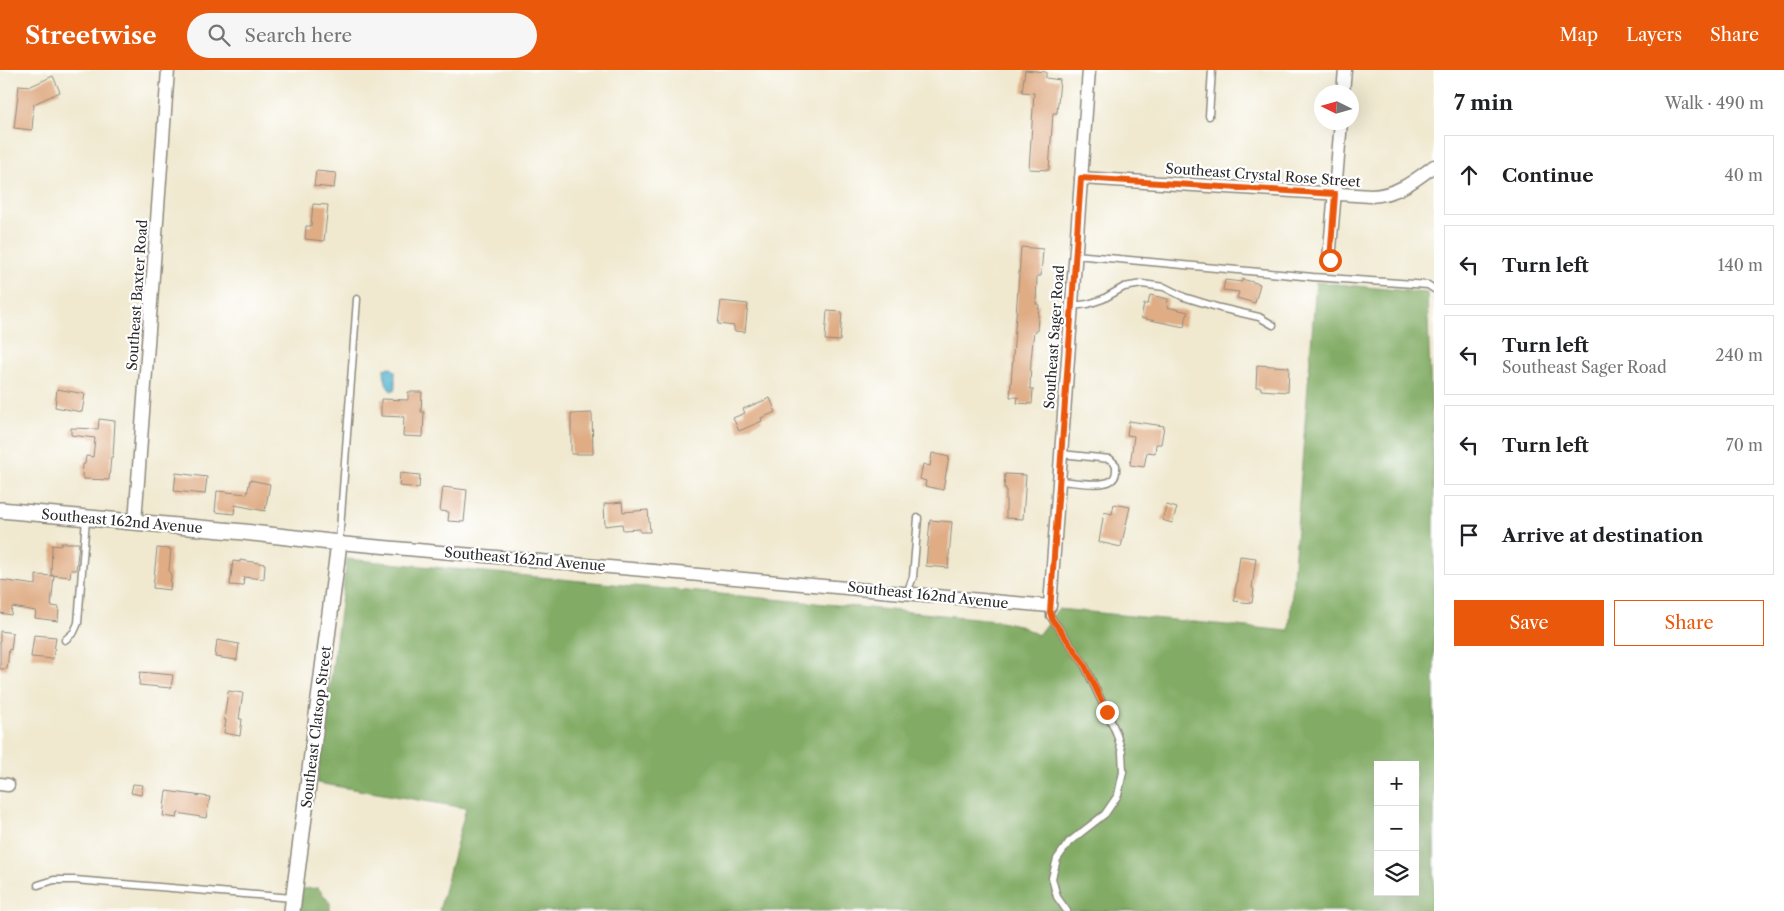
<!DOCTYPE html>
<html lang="en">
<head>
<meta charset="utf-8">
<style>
  :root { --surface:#fff; --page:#f6f6f6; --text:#202124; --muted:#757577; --line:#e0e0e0; --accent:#ea580c }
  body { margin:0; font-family:"Libre Caslon Text",serif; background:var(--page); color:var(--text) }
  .controls { position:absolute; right:15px; bottom:15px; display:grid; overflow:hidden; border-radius:0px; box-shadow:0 5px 20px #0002 }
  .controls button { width:45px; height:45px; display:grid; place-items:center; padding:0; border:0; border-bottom:1px solid var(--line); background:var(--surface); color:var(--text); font:25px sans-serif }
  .compass { position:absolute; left:1314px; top:15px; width:45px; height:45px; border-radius:50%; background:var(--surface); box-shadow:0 5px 20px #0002; rotate:275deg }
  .stop { position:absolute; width:15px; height:15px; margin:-11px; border:4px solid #ea580c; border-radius:50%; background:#fff }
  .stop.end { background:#ea580c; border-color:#fff; box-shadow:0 1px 5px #0008 }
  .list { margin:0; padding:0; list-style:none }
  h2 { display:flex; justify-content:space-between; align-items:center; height:65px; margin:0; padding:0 20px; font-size:21px }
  h2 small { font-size:16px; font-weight:400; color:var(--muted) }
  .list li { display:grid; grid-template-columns:32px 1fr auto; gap:15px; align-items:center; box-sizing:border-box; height:80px; margin:0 10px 10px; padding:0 10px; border:1px solid var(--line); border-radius:0px }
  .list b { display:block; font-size:19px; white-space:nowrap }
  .list p { margin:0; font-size:16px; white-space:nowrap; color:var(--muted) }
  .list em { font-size:16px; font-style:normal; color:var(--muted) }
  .actions { display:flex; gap:10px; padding:15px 20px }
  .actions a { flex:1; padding:11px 0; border:1px solid var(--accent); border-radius:0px; text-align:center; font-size:18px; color:var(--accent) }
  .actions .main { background:var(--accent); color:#fff }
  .icon { flex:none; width:28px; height:28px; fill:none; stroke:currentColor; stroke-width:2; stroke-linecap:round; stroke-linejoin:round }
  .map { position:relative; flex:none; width:1434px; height:841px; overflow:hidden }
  header { display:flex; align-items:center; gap:30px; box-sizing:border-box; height:70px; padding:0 25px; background:var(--accent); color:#fff }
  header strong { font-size:24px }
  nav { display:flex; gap:28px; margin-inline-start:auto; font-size:18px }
  .search { width:350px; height:45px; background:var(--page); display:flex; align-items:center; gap:12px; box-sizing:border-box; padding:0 18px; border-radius:28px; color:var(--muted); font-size:19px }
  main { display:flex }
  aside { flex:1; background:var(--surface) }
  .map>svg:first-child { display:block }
</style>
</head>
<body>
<header>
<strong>Streetwise</strong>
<div class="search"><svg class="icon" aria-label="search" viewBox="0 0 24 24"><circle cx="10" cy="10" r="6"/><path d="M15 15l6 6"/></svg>Search here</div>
<nav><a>Map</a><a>Layers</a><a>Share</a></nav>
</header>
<main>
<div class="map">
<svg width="1434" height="841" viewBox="0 0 1434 841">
  <rect width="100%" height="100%" fill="#fff"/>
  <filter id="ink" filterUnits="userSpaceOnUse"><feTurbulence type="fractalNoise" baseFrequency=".02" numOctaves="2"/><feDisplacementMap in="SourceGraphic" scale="10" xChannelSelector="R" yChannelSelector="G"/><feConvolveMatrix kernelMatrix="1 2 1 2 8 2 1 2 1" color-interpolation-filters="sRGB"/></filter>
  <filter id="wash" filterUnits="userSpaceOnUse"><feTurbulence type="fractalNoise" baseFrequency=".0096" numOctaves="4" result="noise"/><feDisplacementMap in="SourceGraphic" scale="20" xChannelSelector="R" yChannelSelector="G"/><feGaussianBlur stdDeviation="1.12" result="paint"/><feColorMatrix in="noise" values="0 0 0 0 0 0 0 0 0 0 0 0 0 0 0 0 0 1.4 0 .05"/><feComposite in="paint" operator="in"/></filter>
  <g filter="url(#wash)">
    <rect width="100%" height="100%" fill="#f0e9d0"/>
    <g fill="#82ac65" stroke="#566c48" fill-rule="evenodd">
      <path d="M 1316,212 L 1427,223 L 1434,410 L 1434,841 L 439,841 L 466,738 L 317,713 L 347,489 L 996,550 L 1018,555 L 1038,565 L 1058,539 L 1289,561 ZM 1378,695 L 1415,695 L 1415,822 L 1378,822 Z"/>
      <path d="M 318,818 L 330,833 L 330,841 L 300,841 L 302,819 Z"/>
    </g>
    <path fill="#4fb1cd" stroke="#3d6e7c" d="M 390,297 L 395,301 L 395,319 L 391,321 C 386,317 384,306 384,299 Z"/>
    <g id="blocks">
      <g fill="#dfac84">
        <path d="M 1025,0 L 1046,2 L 1046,8 L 1060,10 L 1057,43 L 1053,43 L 1049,100 L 1029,99 L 1034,23 L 1022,22 Z"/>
        <path d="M 53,6 L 60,22 L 34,34 L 32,60 L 14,58 L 19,15 L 31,16 Z"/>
        <path d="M 316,101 L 336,103 L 334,118 L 314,116 Z"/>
        <path d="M 313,134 L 328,135 L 324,171 L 305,169 L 306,156 L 311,156 Z"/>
        <path d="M 1021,177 L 1043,179 L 1041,206 L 1037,206 L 1036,234 L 1039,234 L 1037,261 L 1034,261 L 1031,290 L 1030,319 L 1033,319 L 1032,334 L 1017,333 L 1018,327 L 1010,327 Z"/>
        <path d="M 1242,209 L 1260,214 L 1255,233 L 1237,228 L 1239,222 L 1223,220 L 1225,210 L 1242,212 Z"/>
        <path d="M 1150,225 L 1168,229 L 1167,237 L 1188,242 L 1184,257 L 1141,248 L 1144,234 L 1148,234 Z"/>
        <path d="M 721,231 L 748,234 L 745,262 L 734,261 L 734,256 L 718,254 Z"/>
        <path d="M 827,241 L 842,242 L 840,271 L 825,270 Z"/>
        <path d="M 1257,295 L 1289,297 L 1288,322 L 1261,320 L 1261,317 L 1256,317 Z"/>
        <path d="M 57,319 L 85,324 L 82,342 L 55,337 Z"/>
        <path d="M 408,322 L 422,322 L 421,342 L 424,342 L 423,367 L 403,366 L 404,347 L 381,346 L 381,329 L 408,330 Z"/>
        <path d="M 770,328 L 776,342 L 761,348 L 762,351 L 739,361 L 733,348 L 745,343 L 743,339 Z"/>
        <path d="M 592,343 L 593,384 L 571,384 L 571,344 Z"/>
        <path d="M 99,349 L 115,351 L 113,387 L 111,387 L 109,410 L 84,409 L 84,407 L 82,407 L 83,394 L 85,394 L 86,386 L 93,387 L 95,368 L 71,365 L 71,358 L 98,359 Z"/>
        <path d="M 1129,351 L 1164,356 L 1161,374 L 1156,374 L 1155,383 L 1147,382 L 1144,397 L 1130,395 L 1134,366 L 1127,365 Z"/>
        <path d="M 932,383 L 949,387 L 943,420 L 925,416 L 926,411 L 920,409 L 923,394 L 930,396 Z"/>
        <path d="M 176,403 L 207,407 L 205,424 L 174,421 Z"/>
        <path d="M 400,403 L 420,405 L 419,418 L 399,416 Z"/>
        <path d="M 1005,404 L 1026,405 L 1023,449 L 1006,448 L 1006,418 L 1004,418 Z"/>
        <path d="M 250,410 L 270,414 L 265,441 L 235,435 L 234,444 L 215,442 L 217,421 L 247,424 Z"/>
        <path d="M 443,417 L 467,420 L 464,452 L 448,451 L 449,442 L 440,441 Z"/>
        <path d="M 622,432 L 623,442 L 648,440 L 650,462 L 640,462 L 640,459 L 623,460 L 622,454 L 605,456 L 604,434 Z"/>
        <path d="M 1114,434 L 1130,437 L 1121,477 L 1099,472 L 1104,442 L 1112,444 Z"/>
        <path d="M 1167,435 L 1177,438 L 1172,453 L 1162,450 Z"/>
        <path d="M 930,450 L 952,452 L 948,498 L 926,496 Z"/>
        <path d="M 61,473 L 79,473 L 76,500 L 71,500 L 70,507 L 51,505 L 52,475 L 61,476 Z"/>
        <path d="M 157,478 L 171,479 L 169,501 L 171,505 L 170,520 L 153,518 Z"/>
        <path d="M 1240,486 L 1256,488 L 1252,518 L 1254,519 L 1252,533 L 1234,531 Z"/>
        <path d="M 240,490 L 265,494 L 264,509 L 244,507 L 243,516 L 230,515 L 233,491 L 240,492 Z"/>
        <path d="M 36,505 L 54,506 L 51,536 L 59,537 L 58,551 L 35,548 L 36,541 L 12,537 L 11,545 L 0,543 L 0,510 L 36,515 Z"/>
        <path d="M 0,561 L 13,563 L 11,580 L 9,579 L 7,599 L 0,599 Z"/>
        <path d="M 34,565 L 56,567 L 53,589 L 31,587 Z"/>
        <path d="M 217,570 L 239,574 L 237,590 L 215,587 Z"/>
        <path d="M 140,602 L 173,605 L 171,618 L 139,615 Z"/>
        <path d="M 228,621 L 243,623 L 239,649 L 242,649 L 240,666 L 224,663 L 226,650 L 224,650 Z"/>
        <path d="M 133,714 L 143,715 L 141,725 L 131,723 Z"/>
        <path d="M 166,721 L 210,727 L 206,748 L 178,743 L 177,748 L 163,746 Z"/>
      </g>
    </g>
  </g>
  <g filter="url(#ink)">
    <use href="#blocks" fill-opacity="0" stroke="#8e8a7e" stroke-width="1"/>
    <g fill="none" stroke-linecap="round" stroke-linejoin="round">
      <g stroke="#8e8a7e" stroke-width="9">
        <g id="service">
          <path d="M 1209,46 L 1212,0"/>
          <path d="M 1075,185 L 1313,207 L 1428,215 L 1434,219"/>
          <path d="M 1071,236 L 1088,234 L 1103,229 L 1124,217 L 1142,214 L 1164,217 L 1184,227 L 1220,238 L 1259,247 L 1273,255"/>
          <path d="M 1059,411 C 1071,411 1102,418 1112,410 C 1117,406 1116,400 1116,395 L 1110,389 L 1061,384"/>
          <path d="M 339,473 L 357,229"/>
          <path d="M 907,523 L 913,507 L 918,448"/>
          <path d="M 1050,536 L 1050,546 L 1083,592 L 1116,662 L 1122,682 L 1123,702 L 1118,725 L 1105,744 L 1069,772 L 1057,789 L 1052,808 L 1057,827 L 1067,841"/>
          <path d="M 65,570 L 74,562 L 78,553 L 86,449"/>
          <path d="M 38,815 L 54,810 L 75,810 L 292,828"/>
        </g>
      </g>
      <g stroke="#8e8a7e" stroke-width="15">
        <g id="minor">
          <path d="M 1343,22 L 1345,0"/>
          <path d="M 1081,108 L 1371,126 C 1397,125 1414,111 1434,96"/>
          <path d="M 1329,190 L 1341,52"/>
          <path d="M 135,452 L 168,0"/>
          <path d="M 339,473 L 1050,536 L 1089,0"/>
          <path d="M 0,714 L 8,715"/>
        </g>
      </g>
      <g stroke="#8e8a7e" stroke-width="18">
        <path id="tertiary" d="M 0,440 L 244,462 L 339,473 L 292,841"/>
      </g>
      <use href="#service" stroke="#fff" stroke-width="6"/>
      <use href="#minor" stroke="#fff" stroke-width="12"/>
      <use href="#tertiary" stroke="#fff" stroke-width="15"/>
    </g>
  </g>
  <g fill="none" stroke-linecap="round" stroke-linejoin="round" filter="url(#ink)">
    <path stroke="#ea580c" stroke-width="6" d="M 1107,642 L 1083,592 L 1052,549 L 1050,542 L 1081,108 L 1335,124 L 1330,190"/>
  </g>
  <g text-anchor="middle" stroke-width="4.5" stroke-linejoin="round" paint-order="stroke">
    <g font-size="14" fill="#2b2b2b" stroke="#fff">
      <text transform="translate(1263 105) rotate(4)" y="5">Southeast Crystal Rose Street</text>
      <text transform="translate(137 225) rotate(-86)" y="5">Southeast Baxter Road</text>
      <text transform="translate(1054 267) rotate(-86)" y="5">Southeast Sager Road</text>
      <text transform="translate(122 451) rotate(5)" y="5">Southeast 162nd Avenue</text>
      <text transform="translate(525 489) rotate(5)" y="5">Southeast 162nd Avenue</text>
      <text transform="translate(928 525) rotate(6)" y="5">Southeast 162nd Avenue</text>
      <text transform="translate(316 657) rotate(-83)" y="5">Southeast Clatsop Street</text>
    </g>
  </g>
</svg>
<div class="controls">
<button>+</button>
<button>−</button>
<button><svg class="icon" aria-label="layers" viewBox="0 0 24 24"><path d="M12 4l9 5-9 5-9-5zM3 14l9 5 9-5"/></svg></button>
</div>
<svg class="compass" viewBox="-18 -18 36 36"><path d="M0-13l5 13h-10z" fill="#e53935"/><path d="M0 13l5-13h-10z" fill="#757577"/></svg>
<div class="stop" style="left:1330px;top:190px"></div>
<div class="stop end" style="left:1107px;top:642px"></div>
</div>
<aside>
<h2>7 min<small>Walk · 490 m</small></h2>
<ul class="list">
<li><svg class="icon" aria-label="ahead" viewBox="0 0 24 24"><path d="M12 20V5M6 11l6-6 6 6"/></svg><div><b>Continue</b></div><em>40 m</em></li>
<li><svg class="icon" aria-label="left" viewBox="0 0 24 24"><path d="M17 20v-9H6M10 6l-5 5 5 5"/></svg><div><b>Turn left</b></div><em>140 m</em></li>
<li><svg class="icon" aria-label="left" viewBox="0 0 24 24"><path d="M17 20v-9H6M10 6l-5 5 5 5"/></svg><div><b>Turn left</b><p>Southeast Sager Road</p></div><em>240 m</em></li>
<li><svg class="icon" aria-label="left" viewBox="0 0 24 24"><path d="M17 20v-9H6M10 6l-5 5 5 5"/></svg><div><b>Turn left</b></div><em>70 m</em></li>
<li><svg class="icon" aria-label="arrive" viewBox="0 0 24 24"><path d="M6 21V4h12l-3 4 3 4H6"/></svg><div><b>Arrive at destination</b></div></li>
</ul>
<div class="actions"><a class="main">Save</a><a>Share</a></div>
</aside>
</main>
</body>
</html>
